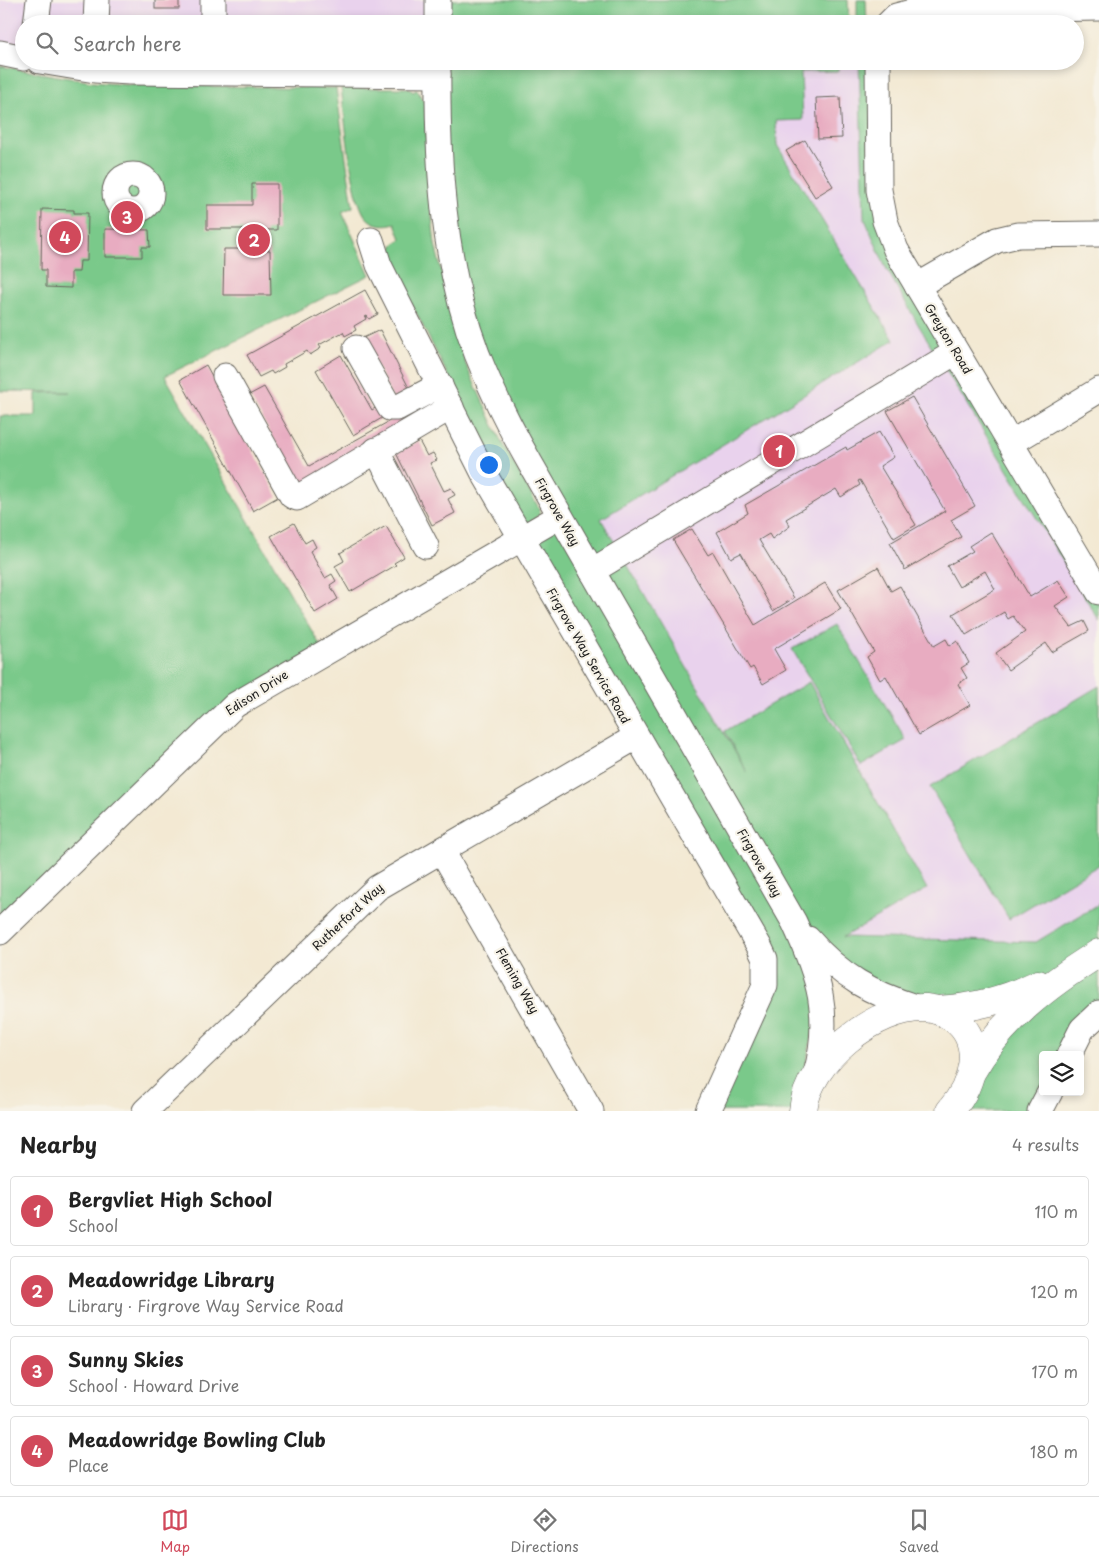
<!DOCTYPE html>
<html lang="en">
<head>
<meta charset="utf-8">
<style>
  :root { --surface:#fff; --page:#f6f6f6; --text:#222; --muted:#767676; --line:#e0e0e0; --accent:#d1495b }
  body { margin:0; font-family:"Playpen Sans",sans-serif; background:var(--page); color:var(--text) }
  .controls { position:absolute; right:15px; bottom:15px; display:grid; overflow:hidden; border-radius:5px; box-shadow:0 2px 8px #0003 }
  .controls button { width:45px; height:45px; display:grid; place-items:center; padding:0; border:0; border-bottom:1px solid var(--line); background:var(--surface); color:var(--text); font:25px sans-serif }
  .you { position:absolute; left:488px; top:464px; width:18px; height:18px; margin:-12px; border:4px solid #fff; border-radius:50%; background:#1a73e8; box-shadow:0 0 0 8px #1a73e833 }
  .badge { display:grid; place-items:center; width:32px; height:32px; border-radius:50%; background:var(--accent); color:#fff; font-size:16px; font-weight:700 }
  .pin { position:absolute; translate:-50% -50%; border:2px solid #fff; box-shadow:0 1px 5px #0006 }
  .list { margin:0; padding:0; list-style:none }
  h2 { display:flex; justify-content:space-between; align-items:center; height:65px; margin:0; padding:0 20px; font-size:21px }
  h2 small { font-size:16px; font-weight:400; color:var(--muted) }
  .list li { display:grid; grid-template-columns:32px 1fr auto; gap:15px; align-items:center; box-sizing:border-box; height:70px; margin:0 10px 10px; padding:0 10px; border:1px solid var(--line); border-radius:5px }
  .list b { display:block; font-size:19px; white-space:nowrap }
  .list p { margin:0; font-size:16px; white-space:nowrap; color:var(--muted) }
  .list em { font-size:16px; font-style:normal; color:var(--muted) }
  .icon { flex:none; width:28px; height:28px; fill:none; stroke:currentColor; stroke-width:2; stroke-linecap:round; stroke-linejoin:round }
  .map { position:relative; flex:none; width:1099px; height:1111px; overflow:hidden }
  .search { position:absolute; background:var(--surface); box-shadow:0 2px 8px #0003; left:15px; right:15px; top:15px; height:55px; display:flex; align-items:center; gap:12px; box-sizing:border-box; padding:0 18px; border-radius:28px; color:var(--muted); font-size:19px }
  .sheet { height:385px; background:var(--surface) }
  nav { display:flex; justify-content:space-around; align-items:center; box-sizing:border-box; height:70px; border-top:1px solid var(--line); background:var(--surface); font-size:14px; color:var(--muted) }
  nav a { display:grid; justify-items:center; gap:2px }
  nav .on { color:var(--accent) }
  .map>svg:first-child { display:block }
</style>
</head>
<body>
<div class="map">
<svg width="1099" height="1111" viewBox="0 0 1099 1111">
  <rect width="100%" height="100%" fill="#f7f3e8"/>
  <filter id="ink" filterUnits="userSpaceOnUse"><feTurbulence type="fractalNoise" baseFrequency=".02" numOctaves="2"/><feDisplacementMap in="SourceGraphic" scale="10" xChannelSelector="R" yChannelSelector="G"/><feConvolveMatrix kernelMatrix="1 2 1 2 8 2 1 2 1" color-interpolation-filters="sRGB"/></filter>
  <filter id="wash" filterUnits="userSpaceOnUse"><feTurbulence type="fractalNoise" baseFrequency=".0096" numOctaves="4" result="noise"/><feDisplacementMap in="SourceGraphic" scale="20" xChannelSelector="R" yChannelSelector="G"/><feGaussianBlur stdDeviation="1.12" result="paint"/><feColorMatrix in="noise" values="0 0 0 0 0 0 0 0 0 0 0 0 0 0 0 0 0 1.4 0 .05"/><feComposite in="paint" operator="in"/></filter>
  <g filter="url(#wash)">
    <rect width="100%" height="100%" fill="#f3e9d3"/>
    <g fill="#e9d2ed">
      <path d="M 0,0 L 438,0 L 438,24 L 24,24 L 24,58 L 0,53 Z"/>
      <path d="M 475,61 L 859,61 L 864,216 L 885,266 L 919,326 L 1099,620 L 1099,904 L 1036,942 L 843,937 L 523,384 Z"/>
    </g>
    <g fill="#7ac98a" stroke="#4b7253">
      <path d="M 438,0 L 848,0 L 849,24 L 438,24 Z"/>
      <path d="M 857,0 L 866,0 L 867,24 L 857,24 Z"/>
      <path d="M 438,61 L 838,61 L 838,71 L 801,72 L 803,120 L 776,121 L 777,145 L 894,340 L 601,519 L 747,772 L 725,731 L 809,682 L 927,889 L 843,937 L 1036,942 L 1099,904 L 1099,1013 L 1069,1055 L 1043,1055 L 1043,1092 L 1040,1111 L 958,1111 L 1021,1010 L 937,1010 L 829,962 L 795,1111 L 708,1111 L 766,973 L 520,539 L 560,516 L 459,291 Z"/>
      <path d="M 859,61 L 878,61 L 885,221 L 1099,592 L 1099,620 L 919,326 L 885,266 L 864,217 Z"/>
      <path d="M 0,66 L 92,82 L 130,85 L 336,88 L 353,207 L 342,212 L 370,275 L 165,376 L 324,652 L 248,697 L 0,932 L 0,416 L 36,416 L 36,393 L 70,392 L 0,391 Z"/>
      <path d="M 341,88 L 407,88 L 414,92 L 416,89 L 425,103 L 427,172 L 435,244 L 455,328 L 466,365 L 483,402 L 502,443 L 539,508 L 540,514 L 530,523 L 521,520 L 389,259 L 393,245 L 401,239 L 395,223 C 385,226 374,226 366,217 C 351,199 345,115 341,88 Z"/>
      <path d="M 837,624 L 906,740 L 861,766 L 792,649 Z"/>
      <path d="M 1099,686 L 1099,865 L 1009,919 L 930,787 Z"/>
    </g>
    <g id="blocks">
      <g fill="#e8acc1">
        <rect x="155" y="0" width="24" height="9"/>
        <path d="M 840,97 L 842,138 L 818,139 L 816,98 Z"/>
        <path d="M 805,140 L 833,186 L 815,197 L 786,151 Z"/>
        <path d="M 252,184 L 277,184 L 277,230 L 266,230 L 266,250 L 270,250 L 271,295 L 223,295 L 224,249 L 243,249 L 243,229 L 207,229 L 207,205 L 252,205 Z"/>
        <path d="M 42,209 L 74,210 L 74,213 L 88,213 L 87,261 L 80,261 L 79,272 L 71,272 L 71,288 L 46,287 L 46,270 L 41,270 Z"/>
        <path d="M 105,229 L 149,230 L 150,247 L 142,247 L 142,257 L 105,257 Z"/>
        <path d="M 365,290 L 378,314 L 369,319 L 367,316 L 365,317 L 366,319 L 354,326 L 356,330 L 345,336 L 343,332 L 319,345 L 321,348 L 310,355 L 307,351 L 284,364 L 285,367 L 273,374 L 271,371 L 259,377 L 247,355 Z"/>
        <path d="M 380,330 L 410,390 L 393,399 L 363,338 Z"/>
        <path d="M 341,355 L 372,410 L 377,407 L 382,418 L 353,435 L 316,370 Z"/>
        <path d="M 206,365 L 278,497 L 253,511 L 180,380 Z"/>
        <path d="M 264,387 L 309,466 L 413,408 L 419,419 L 300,486 L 249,395 Z"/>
        <path d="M 912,397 L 975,506 L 951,520 L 961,537 L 905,570 L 890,543 L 945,511 L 887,411 Z"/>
        <path d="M 879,432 L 894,457 L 880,466 L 916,525 L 894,538 L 860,480 L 858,481 L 860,485 L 841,497 L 836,489 L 786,519 L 790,526 L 772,539 L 769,534 L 759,540 L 794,598 L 773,611 L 741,553 L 731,558 L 717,532 L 748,513 L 745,505 L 846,447 L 847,450 Z"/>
        <path d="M 419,441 L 427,456 L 433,453 L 437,460 L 430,463 L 444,491 L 451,488 L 455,495 L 448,499 L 455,513 L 432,525 L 396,453 Z"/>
        <path d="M 294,523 L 305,543 L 312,539 L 316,547 L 310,551 L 325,578 L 332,574 L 336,581 L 330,585 L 338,599 L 315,613 L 271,536 Z"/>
        <path d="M 386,526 L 404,557 L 394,563 L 396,565 L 350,592 L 335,566 L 344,561 L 340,553 Z"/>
        <path d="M 692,529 L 708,555 L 713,552 L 755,625 L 825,583 L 841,609 L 774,649 L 786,670 L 763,684 L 753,667 L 750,669 L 673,540 Z"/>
        <path d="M 991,532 L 1030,597 L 1058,580 L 1069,597 L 1055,606 L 1071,627 L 1084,621 L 1089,631 L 1052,652 L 1046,643 L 1008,670 L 996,653 L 1025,632 L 1013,616 L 1008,619 L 1004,612 L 966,635 L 953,614 L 995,589 L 985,571 L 959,587 L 947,566 L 973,551 L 969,546 Z"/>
        <path d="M 878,567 L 891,591 L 900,586 L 934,646 L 946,639 L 950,646 L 957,641 L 969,663 L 961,668 L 967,678 L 958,684 L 970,705 L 919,735 L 886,676 L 880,680 L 867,657 L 874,652 L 838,590 Z"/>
      </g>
    </g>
  </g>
  <g filter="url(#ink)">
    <use href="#blocks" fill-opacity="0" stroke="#67645c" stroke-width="1"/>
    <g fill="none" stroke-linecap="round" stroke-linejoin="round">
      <g stroke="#67645c" stroke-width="27">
        <g id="minor">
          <path d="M 36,24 L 39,0"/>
          <path d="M 96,24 L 97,0"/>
          <path d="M 213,24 L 213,0"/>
          <path d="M 438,24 L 438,0"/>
          <path d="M 888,24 L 896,16 L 915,11 L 1099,8"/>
          <path d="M 0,53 L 24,58"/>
          <path d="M 40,61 L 95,70 L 130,72 L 438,75"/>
          <path d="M 438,61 C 437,159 442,262 477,354 C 492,392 510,428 530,463 L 794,922 C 819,976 832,1015 816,1074"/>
          <path d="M 878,61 L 879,190 L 885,221 L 896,250 L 1099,592"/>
          <circle cx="133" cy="193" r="18"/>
          <path d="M 371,240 L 379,265 L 483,472 L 759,946 L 765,959 L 765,985 L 708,1111"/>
          <path d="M 917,286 L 997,240 L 1018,235 L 1099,234"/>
          <path d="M 356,348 L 390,408 L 397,408 L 440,385"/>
          <path d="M 225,376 L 292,496 L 297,498 L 451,407"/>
          <path d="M 1011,443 L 1099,390"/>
          <path d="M 376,450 L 426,546"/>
          <path d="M 592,571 L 956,352"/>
          <path d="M 442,851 L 591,1111"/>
          <path d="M 0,932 L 235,705 L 560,516"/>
          <path d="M 808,939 C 841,977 871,993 918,1008"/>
          <path d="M 1069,1055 L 1082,1029 L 1099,1013"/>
          <path d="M 145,1111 L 377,888 L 636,737"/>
          <path d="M 1040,1111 L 1050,1092"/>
        </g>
      </g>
      <g stroke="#67645c" stroke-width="29">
        <g id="major">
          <path d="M 937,1010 C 974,1008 1004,1000 1038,984"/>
          <path d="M 972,1071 C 1001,1020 1049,984 1099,953"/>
          <path d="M 803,1111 C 807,1061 877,1005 926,1008 C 937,1009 946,1013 954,1019 C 986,1043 972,1086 950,1111"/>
        </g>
      </g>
      <use href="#minor" stroke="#fff" stroke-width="25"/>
      <use href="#major" stroke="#fff" stroke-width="28"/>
    </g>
  </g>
  <g text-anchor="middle" stroke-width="4.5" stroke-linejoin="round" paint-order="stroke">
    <g font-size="12" fill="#1c1c1c" stroke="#f7f3e8">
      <text transform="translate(948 339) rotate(59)" y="4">Greyton Road</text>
      <text transform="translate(557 512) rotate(60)" y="4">Firgrove Way</text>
      <text transform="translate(588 656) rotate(60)" y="4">Firgrove Way Service Road</text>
      <text transform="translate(257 693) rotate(-33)" y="4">Edison Drive</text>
      <text transform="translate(759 863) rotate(60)" y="4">Firgrove Way</text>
      <text transform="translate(348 917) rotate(-43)" y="4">Rutherford Way</text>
      <text transform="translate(517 981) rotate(60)" y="4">Fleming Way</text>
    </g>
  </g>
</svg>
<div class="controls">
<button><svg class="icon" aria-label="layers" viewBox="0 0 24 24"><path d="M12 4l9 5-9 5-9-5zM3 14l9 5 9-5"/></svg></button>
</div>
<div class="you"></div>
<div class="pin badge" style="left:779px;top:451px">1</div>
<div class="pin badge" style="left:254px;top:240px">2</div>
<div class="pin badge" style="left:127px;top:217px">3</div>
<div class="pin badge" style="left:65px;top:237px">4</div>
<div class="search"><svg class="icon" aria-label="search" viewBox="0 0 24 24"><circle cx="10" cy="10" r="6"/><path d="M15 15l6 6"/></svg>Search here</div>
</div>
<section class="sheet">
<h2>Nearby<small>4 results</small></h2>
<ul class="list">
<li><span class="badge">1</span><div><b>Bergvliet High School</b><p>School</p></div><em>110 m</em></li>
<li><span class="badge">2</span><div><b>Meadowridge Library</b><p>Library · Firgrove Way Service Road</p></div><em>120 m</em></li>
<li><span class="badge">3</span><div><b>Sunny Skies</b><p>School · Howard Drive</p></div><em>170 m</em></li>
<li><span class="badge">4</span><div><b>Meadowridge Bowling Club</b><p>Place</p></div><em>180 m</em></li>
</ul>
</section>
<nav>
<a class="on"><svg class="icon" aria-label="map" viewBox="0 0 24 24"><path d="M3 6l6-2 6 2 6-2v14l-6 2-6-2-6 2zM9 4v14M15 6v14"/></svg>Map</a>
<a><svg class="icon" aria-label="directions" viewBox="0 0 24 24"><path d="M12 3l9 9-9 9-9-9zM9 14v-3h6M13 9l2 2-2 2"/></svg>Directions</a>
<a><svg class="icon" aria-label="saved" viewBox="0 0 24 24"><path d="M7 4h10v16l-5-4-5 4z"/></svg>Saved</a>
</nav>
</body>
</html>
